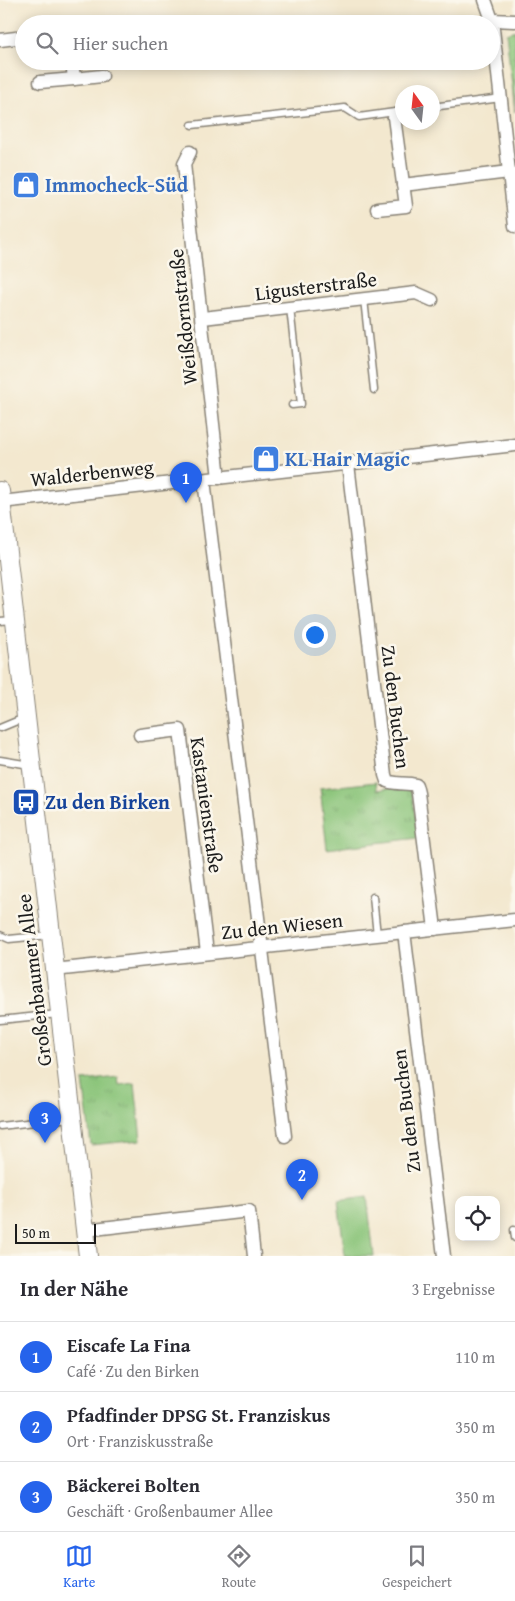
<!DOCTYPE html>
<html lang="de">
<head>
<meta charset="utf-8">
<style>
  :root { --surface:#fff; --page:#f2f2f3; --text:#2b2b33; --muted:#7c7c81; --line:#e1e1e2; --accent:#2563eb }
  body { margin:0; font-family:"Gentium Book Plus",serif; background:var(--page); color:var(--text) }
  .controls { position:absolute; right:15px; bottom:15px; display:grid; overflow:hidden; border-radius:10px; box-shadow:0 2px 12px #0003 }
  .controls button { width:45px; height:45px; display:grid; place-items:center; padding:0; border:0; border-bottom:1px solid var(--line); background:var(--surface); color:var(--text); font:25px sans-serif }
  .compass { position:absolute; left:395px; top:85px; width:45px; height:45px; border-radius:50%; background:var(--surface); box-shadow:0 2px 12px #0003; rotate:345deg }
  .scale { position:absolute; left:15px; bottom:12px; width:81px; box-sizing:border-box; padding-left:5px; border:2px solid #1c1c1c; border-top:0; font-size:14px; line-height:18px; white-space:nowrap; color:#1c1c1c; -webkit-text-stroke:4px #fbf7ec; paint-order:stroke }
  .you { position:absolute; left:314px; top:634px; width:18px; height:18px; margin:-12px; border:4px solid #fff; border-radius:50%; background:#1a73e8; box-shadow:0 0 0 8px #1a73e833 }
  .badge { display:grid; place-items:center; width:32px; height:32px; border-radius:50%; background:var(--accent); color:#fff; font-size:16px; font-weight:700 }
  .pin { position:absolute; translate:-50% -41px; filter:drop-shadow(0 1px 2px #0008) }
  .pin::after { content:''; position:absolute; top:26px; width:18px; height:15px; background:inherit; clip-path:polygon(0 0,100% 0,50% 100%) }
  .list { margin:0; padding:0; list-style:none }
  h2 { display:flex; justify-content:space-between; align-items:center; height:65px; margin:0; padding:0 20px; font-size:21px }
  h2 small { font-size:16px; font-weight:400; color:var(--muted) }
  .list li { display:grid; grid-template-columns:32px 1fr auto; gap:15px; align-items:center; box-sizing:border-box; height:70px; padding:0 20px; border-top:1px solid var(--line) }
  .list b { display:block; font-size:19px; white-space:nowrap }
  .list p { margin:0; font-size:16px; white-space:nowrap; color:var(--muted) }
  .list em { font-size:16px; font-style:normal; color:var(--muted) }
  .icon { flex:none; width:28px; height:28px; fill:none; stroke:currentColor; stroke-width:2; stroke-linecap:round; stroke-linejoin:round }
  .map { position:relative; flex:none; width:515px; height:1256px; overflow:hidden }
  .search { position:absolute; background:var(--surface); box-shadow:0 2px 12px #0003; left:15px; right:15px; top:15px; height:55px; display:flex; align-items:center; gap:12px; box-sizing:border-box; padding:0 18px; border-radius:28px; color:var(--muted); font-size:19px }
  .sheet { height:275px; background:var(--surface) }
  nav { display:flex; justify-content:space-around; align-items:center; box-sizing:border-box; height:70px; border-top:1px solid var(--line); background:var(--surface); font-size:14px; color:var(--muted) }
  nav a { display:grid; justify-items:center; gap:2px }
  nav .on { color:var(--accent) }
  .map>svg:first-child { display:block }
</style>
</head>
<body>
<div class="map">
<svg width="515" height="1256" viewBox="0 0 515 1256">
  <defs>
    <pattern id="grass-tufts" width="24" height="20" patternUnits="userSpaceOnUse" patternTransform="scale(1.25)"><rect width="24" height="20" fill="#8ac479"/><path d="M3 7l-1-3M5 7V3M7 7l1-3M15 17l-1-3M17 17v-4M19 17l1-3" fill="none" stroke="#76a868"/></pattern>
  </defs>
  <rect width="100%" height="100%" fill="#fbf7ec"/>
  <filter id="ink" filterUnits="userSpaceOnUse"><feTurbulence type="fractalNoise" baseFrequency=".02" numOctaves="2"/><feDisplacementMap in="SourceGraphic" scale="10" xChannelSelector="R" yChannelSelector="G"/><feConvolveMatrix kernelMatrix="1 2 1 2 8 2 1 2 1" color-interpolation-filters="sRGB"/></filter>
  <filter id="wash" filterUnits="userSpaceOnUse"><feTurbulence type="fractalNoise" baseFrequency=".0096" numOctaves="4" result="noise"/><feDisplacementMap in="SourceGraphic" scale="20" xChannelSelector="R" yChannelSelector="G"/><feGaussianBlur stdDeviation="1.12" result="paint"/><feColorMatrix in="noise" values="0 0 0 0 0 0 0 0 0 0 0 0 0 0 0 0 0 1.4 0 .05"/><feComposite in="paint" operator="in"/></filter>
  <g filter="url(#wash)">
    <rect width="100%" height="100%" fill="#f3e8cf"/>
    <g fill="url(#grass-tufts)" stroke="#53704a">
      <path d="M 515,30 L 515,112 L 506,33 Z"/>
      <path d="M 376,782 L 377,790 C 388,789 405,783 412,793 L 418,838 L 327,849 L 320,788 Z"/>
      <path d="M 118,1077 L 119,1085 L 135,1083 L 141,1140 L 91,1145 L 83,1081 Z"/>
    </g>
    <path fill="#8ac479" stroke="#53704a" d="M 367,1197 L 374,1256 L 345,1256 L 338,1201 Z"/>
  </g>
  <g filter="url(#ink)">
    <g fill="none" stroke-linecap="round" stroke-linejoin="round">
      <g stroke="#888276" stroke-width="9">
        <g id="service">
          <path d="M 432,107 L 501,98"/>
          <path d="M 192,125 L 345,108 L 359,117 L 402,111"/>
          <path d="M 364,299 L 374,390"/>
          <path d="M 290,308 L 301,404 L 292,405"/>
          <path d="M 0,621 L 14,620"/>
          <path d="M 0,728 L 24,718"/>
          <path d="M 0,760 L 30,765"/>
          <path d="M 373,897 L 377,935"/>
          <path d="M 0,935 L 9,939 L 50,935"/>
          <path d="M 0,1020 L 58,1014"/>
          <path d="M 0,1126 L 70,1118"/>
          <path d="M 514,1230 L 515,1238"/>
        </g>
      </g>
      <g stroke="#888276" stroke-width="15">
        <g id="minor">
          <path d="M 485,0 L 492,20 L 515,226"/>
          <path d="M 492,20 L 515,21"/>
          <path d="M 0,40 L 24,37"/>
          <path d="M 72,61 L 74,79 L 102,76"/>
          <path d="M 40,82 L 74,79"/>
          <path d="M 190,152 L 184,164 L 219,478"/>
          <path d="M 403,185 L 509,172"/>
          <path d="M 377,209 L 406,206 L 394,117"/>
          <path d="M 203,318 L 416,293 L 432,300"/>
          <path d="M 348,464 L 385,775 L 387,781 C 397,785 406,782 416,785 L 418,793 L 435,929"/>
          <path d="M 204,480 L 285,1136"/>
          <path d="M 1,502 L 515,445"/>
          <path d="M 140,735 L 180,730 L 207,953"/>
          <path d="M 404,932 L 444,1256"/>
          <path d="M 54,970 L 515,920"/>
          <path d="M 85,1230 L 249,1211 L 254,1256"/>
        </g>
      </g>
      <g stroke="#888276" stroke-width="20">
        <path id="secondary" d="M 0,491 L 88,1256"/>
      </g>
      <use href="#service" stroke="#fff" stroke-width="6"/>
      <use href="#minor" stroke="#fff" stroke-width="12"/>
      <use href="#secondary" stroke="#fff" stroke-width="18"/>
    </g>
  </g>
  <defs>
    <g id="shop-square" transform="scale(1.4375)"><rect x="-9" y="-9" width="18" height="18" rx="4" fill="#3f7fe0" stroke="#fbf7ec"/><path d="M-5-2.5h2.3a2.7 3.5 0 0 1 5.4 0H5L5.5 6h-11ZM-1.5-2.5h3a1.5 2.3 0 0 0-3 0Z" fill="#fff"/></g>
    <g id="bus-square" transform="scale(1.4375)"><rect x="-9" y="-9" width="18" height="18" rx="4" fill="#1a4fb4" stroke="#fbf7ec"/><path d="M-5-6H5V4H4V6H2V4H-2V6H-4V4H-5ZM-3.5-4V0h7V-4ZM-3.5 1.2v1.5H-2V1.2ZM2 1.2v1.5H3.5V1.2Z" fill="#fff"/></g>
  </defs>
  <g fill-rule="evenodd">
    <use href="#shop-square" x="26" y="185"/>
    <use href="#shop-square" x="266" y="459"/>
    <use href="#bus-square" x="26" y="802"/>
  </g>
  <g text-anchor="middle" stroke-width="5" stroke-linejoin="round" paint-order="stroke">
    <g font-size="20" font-weight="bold" fill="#366cbe" stroke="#fbf7ec" text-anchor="start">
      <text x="45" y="192">Immocheck-Süd</text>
      <text x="285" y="466">KL Hair Magic</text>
    </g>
    <g font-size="20" fill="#1c1c1c" stroke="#fbf7ec">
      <text transform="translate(316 286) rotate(-7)" y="7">Ligusterstraße</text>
      <text transform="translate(183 317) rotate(-96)" y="7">Weißdornstraße</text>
      <text transform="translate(92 473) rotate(-6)" y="7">Walderbenweg</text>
      <text transform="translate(396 707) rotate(83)" y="7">Zu den Buchen</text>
      <text transform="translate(207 805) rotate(82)" y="7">Kastanienstraße</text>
      <text transform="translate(282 926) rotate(-6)" y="7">Zu den Wiesen</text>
      <text transform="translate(34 980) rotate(-97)" y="7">Großenbaumer Allee</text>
      <text transform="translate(406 1111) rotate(-97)" y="7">Zu den Buchen</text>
    </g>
    <g font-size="20" font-weight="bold" fill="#164399" stroke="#fbf7ec" text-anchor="start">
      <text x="45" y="809">Zu den Birken</text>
    </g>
  </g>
</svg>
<div class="controls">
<button><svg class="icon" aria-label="locate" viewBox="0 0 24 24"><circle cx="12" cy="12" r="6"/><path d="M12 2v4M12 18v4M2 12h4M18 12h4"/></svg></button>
</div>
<svg class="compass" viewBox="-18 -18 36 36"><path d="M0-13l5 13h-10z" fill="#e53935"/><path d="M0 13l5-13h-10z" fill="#7c7c81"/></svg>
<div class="scale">50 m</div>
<div class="you"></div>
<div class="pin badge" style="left:186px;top:503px">1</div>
<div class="pin badge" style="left:302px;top:1200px">2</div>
<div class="pin badge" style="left:45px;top:1143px">3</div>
<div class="search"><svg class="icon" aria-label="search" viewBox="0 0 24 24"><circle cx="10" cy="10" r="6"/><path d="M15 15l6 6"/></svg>Hier suchen</div>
</div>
<section class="sheet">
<h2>In der Nähe<small>3 Ergebnisse</small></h2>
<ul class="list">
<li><span class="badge">1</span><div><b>Eiscafe La Fina</b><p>Café · Zu den Birken</p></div><em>110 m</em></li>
<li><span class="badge">2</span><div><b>Pfadfinder DPSG St. Franziskus</b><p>Ort · Franziskusstraße</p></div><em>350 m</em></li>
<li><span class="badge">3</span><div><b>Bäckerei Bolten</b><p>Geschäft · Großenbaumer Allee</p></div><em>350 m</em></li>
</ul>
</section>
<nav>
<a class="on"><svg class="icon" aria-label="map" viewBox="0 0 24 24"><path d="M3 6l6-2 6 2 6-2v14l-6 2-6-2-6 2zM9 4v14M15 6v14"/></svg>Karte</a>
<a><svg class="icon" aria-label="directions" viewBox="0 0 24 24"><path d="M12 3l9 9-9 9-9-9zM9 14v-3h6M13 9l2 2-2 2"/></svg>Route</a>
<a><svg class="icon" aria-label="saved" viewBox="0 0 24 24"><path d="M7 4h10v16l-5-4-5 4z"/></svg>Gespeichert</a>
</nav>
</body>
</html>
